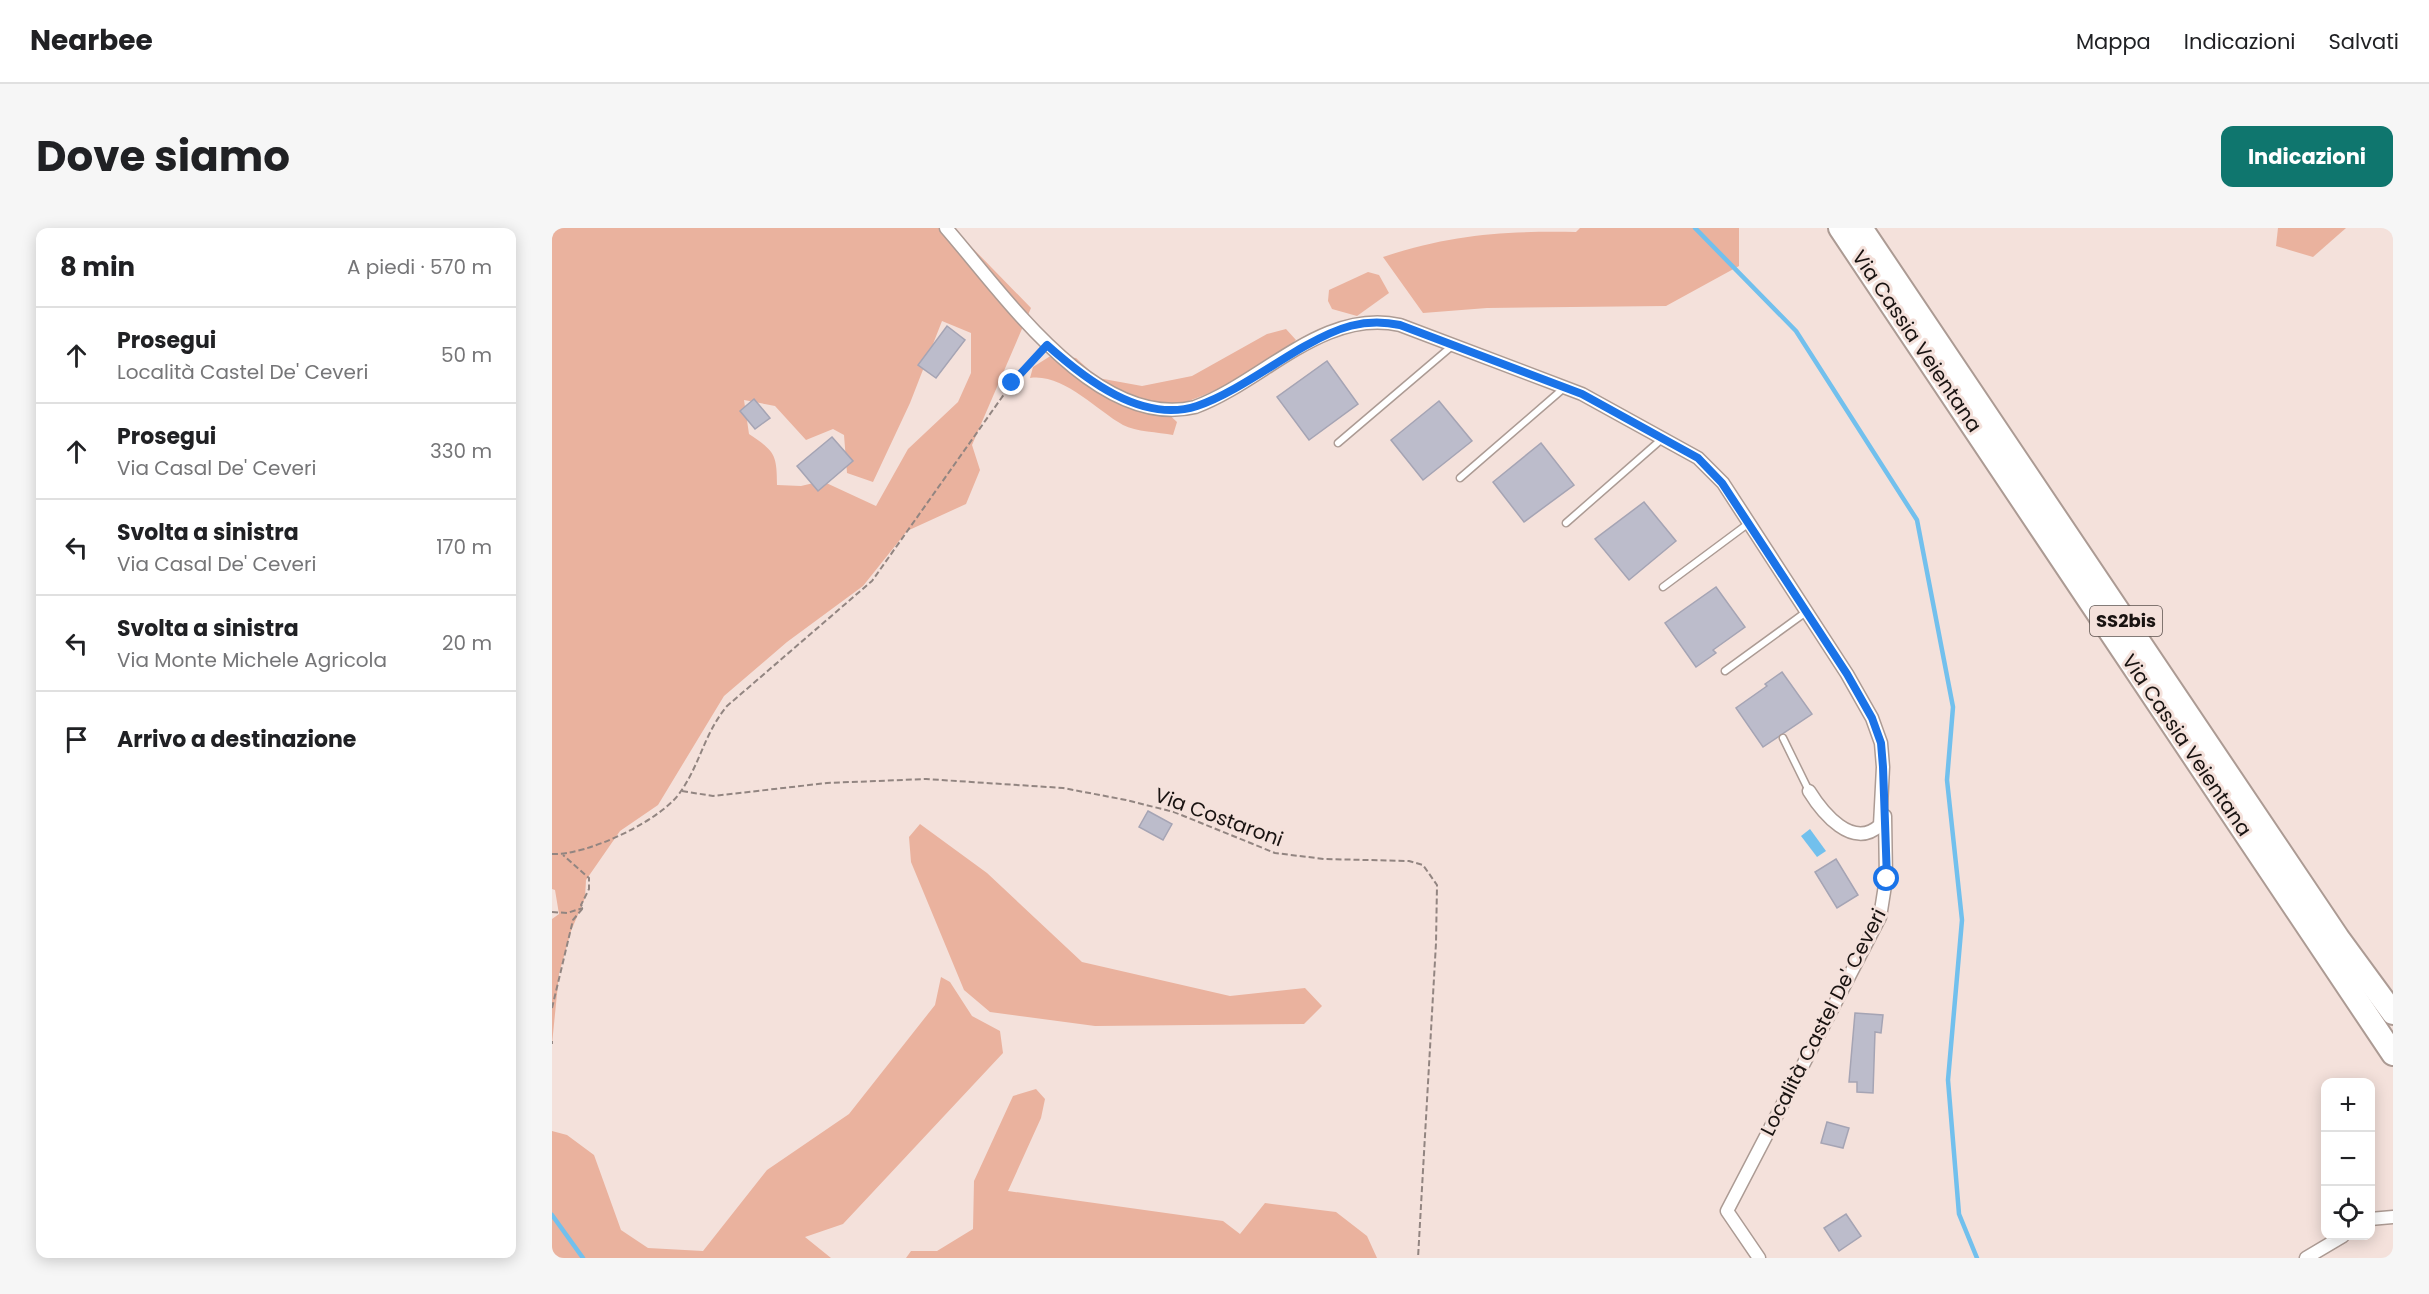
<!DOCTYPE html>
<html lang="it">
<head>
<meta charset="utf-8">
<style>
  :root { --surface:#fff; --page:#f6f6f6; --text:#202124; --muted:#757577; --line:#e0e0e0; --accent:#0f766e }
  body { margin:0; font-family:Poppins,sans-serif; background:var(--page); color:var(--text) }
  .controls { position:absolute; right:18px; bottom:18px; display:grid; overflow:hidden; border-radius:12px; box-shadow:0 3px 15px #0003 }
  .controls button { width:54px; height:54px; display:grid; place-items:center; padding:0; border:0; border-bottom:2px solid var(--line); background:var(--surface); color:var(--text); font:30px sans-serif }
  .stop { position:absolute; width:18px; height:18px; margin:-14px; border:4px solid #1a73e8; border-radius:50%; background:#fff }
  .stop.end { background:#1a73e8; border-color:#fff; box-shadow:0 2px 6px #0008 }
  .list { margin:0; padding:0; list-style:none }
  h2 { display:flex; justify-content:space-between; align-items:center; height:78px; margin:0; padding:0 24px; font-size:26px }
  h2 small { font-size:20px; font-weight:400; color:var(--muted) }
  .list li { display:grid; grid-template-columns:39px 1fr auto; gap:18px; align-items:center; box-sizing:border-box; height:96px; padding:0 24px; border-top:2px solid var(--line) }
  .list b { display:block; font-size:22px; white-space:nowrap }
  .list p { margin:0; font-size:20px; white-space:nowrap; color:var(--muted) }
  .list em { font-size:20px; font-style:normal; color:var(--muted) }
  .icon { flex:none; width:33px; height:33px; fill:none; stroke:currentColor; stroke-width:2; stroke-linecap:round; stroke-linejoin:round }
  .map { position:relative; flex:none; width:1841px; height:1030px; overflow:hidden; border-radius:12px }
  header { display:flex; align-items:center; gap:36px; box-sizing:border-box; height:84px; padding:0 30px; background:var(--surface); border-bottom:2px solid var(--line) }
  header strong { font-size:28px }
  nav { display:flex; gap:33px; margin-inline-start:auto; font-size:21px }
  .intro { display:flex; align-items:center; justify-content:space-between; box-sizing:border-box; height:144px; padding:0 36px }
  h1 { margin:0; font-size:42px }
  .button { padding:15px 27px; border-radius:12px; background:var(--accent); color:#fff; font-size:21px; font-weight:700 }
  main { display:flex; gap:36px; padding:0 36px }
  aside { flex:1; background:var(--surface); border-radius:12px; box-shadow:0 3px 15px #0003 }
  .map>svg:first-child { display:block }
</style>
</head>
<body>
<header>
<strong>Nearbee</strong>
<nav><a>Mappa</a><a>Indicazioni</a><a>Salvati</a></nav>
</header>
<div class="intro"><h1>Dove siamo</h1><a class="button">Indicazioni</a></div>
<main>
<aside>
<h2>8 min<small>A piedi · 570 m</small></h2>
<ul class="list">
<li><svg class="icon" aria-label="ahead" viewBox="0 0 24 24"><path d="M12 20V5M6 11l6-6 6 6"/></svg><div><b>Prosegui</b><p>Località Castel De' Ceveri</p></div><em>50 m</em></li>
<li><svg class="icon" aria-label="ahead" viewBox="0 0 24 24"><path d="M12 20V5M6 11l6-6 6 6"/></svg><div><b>Prosegui</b><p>Via Casal De' Ceveri</p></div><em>330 m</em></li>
<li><svg class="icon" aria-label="left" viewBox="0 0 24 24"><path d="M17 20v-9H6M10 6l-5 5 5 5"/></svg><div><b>Svolta a sinistra</b><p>Via Casal De' Ceveri</p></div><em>170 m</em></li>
<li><svg class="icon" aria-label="left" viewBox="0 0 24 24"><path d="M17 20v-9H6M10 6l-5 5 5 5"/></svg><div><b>Svolta a sinistra</b><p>Via Monte Michele Agricola</p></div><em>20 m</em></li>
<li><svg class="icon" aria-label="arrive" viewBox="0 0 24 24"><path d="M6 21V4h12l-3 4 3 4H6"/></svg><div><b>Arrivo a destinazione</b></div></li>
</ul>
</aside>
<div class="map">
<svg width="1841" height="1030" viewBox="0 0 1841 1030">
  <rect width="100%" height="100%" fill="#f4e1db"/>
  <g fill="#eab29e" fill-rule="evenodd">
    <path d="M 0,0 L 401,0 L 479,80 L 420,217 L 428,242 L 414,276 L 355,303 L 311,358 L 235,414 L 172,468 L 106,577 L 68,603 L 34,652 L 33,670 L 19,703 L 7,746 L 0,816 L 0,691 L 7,686 L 3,662 L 0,661 ZM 390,93 L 419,105 L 419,145 L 406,174 L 356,221 L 324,278 L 270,253 L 249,258 L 225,257 C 225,225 222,223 197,206 L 192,172 L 223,178 L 254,212 L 281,201 L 292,207 L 295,245 L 321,254 L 358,175 Z"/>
    <path d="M 1028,0 L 1187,0 L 1187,38 L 1114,78 L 935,80 L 871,85 L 831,29 C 901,6 952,3 1024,4 Z"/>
    <path d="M 1726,0 L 1794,0 L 1761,29 L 1724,18 Z"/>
    <path d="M 816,44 L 827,47 L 837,65 L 805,88 L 780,81 L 776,73 L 777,62 Z"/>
    <path d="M 734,101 L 744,112 C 710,144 655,169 611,181 L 625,194 L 621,207 C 606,204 584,204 571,197 C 544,182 511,145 478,150 L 481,139 L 500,127 L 524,130 L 546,150 L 590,158 L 640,148 L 715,106 Z"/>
    <path d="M 368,596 L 435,645 L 530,734 L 678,768 L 753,760 L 770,778 L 752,796 L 543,798 L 438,784 L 412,762 L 359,634 L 357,609 Z"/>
    <path d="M 389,749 L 398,754 L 420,788 L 448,803 L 451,825 L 291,996 L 253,1009 L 279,1030 L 0,1030 L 0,903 L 15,907 L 42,927 L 69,1002 L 96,1020 L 151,1023 L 215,942 L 297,886 L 383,777 Z"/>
    <path d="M 484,861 L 493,871 L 489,890 L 456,963 L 671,993 L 688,1006 L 713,975 L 784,984 L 815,1008 L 825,1030 L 354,1030 L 359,1023 L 385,1023 L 421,1001 L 422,953 L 461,868 Z"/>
  </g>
  <path fill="#72c0ed" d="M 1258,601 L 1274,623 L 1265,629 L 1249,608 Z"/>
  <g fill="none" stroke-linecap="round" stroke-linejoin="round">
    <g stroke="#72c0ed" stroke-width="4.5">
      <path d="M 1143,0 L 1244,103 L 1365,292 L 1401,479 L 1395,552 L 1410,692 L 1396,852 L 1407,986 L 1425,1030"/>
      <path d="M 0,987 L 31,1030"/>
    </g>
  </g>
  <g fill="#bcbccb" stroke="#a5a4b4" stroke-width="1.5">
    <path d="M 395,98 L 413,112 L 384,150 L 366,137 Z"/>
    <path d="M 775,133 L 806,176 L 757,212 L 725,169 Z"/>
    <path d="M 202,171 L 218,190 L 203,201 L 188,183 Z"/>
    <path d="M 887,173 L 920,213 L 871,252 L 839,212 Z"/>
    <path d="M 280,209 L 301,233 L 266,263 L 245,238 Z"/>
    <path d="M 989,215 L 1022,257 L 972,294 L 941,254 Z"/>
    <path d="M 1092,274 L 1124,313 L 1077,352 L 1043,311 Z"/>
    <path d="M 1164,359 L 1193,399 L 1161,422 L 1164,425 L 1144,439 L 1113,395 Z"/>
    <path d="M 1230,444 L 1260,486 L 1211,519 L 1184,480 L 1215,458 L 1213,456 Z"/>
    <path d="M 596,583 L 620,596 L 611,612 L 587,599 Z"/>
    <path d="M 1284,631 L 1306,667 L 1285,680 L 1263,644 Z"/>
    <path d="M 1303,785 L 1331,787 L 1329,805 L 1323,804 L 1321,865 L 1305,864 L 1305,854 L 1297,854 Z"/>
    <path d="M 1275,894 L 1297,900 L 1291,920 L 1269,915 Z"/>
    <path d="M 1294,986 L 1309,1008 L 1287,1023 L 1272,1000 Z"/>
  </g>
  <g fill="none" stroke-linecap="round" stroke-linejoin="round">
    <g stroke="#ac9b94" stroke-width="9">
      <g id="lane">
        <path d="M 786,215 L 900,118"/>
        <path d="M 908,250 L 1012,160"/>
        <path d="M 1014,295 L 1111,210"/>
        <path d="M 1111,359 L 1197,295"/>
        <path d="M 1173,443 L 1254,384"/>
        <path d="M 1231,510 L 1257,563"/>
      </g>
    </g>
    <g stroke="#ac9b94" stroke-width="15">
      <g id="street">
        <path d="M 394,0 C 451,65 544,203 643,179 C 711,154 771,80 848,97 L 1030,166 L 1146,230 L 1171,255 L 1295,446 L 1320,490 L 1329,515 L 1331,539 L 1328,597 C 1301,623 1270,584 1257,563"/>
        <path d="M 1818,991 L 1841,989"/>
        <path d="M 1207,1030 L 1175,983 L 1328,689 L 1334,651 L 1333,588"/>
        <path d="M 1754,1030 L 1791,1008"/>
      </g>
    </g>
    <g stroke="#ac9b94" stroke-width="26">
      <g id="highway">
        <path d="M 1288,0 L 1841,826"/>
        <path d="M 1309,0 L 1786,710 L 1841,785"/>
      </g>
    </g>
    <g stroke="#928581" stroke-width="2" stroke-dasharray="6 3" stroke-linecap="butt">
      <path d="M 130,563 L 161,568 L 275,555 L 374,551 L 511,560 L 574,572 L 622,584 L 723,625 L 772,631 L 857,633 L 871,637 L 885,657 L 884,715 L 866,1030"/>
      <path d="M 0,626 C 34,628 111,592 129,563 C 148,536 152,506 175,478 L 320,353 L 460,155 L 487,125"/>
      <path d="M 0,684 L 15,685 L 31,680"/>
      <path d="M 0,780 L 21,692 L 31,680 L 29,677 L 37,661 L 37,650 L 11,627"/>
      <path d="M 0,813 L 0,816"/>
    </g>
    <use href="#lane" stroke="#fff" stroke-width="6"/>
    <use href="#street" stroke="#fff" stroke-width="12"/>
    <use href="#highway" stroke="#fff" stroke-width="22"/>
  </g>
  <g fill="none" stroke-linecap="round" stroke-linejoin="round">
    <path stroke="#1a73e8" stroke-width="8" d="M 460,155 L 495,117 C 533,151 590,196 645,178 C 679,167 721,136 753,118 C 785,100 812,89 848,97 L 1030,166 L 1146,230 L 1170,255 L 1295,446 L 1320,490 L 1329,515 L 1331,539 L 1335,651"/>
  </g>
  <g text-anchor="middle" stroke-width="6" stroke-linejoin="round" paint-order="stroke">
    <rect fill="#f4e1db" stroke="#5b514e" stroke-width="1.5" x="1538" y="378" width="72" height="30" rx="4.5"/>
    <g font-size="18" font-weight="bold" fill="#191311">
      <text x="1574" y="399">SS2bis</text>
    </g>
    <g font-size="20" fill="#191311" stroke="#f4e1db">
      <text transform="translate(1365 113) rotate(56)" y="7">Via Cassia Veientana</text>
      <text transform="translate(1635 517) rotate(56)" y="7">Via Cassia Veientana</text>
      <text transform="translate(667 589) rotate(20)" y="7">Via Costaroni</text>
      <text transform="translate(1271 794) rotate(-63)" y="7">Località Castel De' Ceveri</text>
    </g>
  </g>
</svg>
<div class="controls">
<button>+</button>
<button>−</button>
<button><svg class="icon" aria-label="locate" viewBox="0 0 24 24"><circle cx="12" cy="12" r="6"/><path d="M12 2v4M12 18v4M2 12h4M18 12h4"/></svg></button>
</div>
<div class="stop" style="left:1335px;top:651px"></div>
<div class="stop end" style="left:460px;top:155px"></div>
</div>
</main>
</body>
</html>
